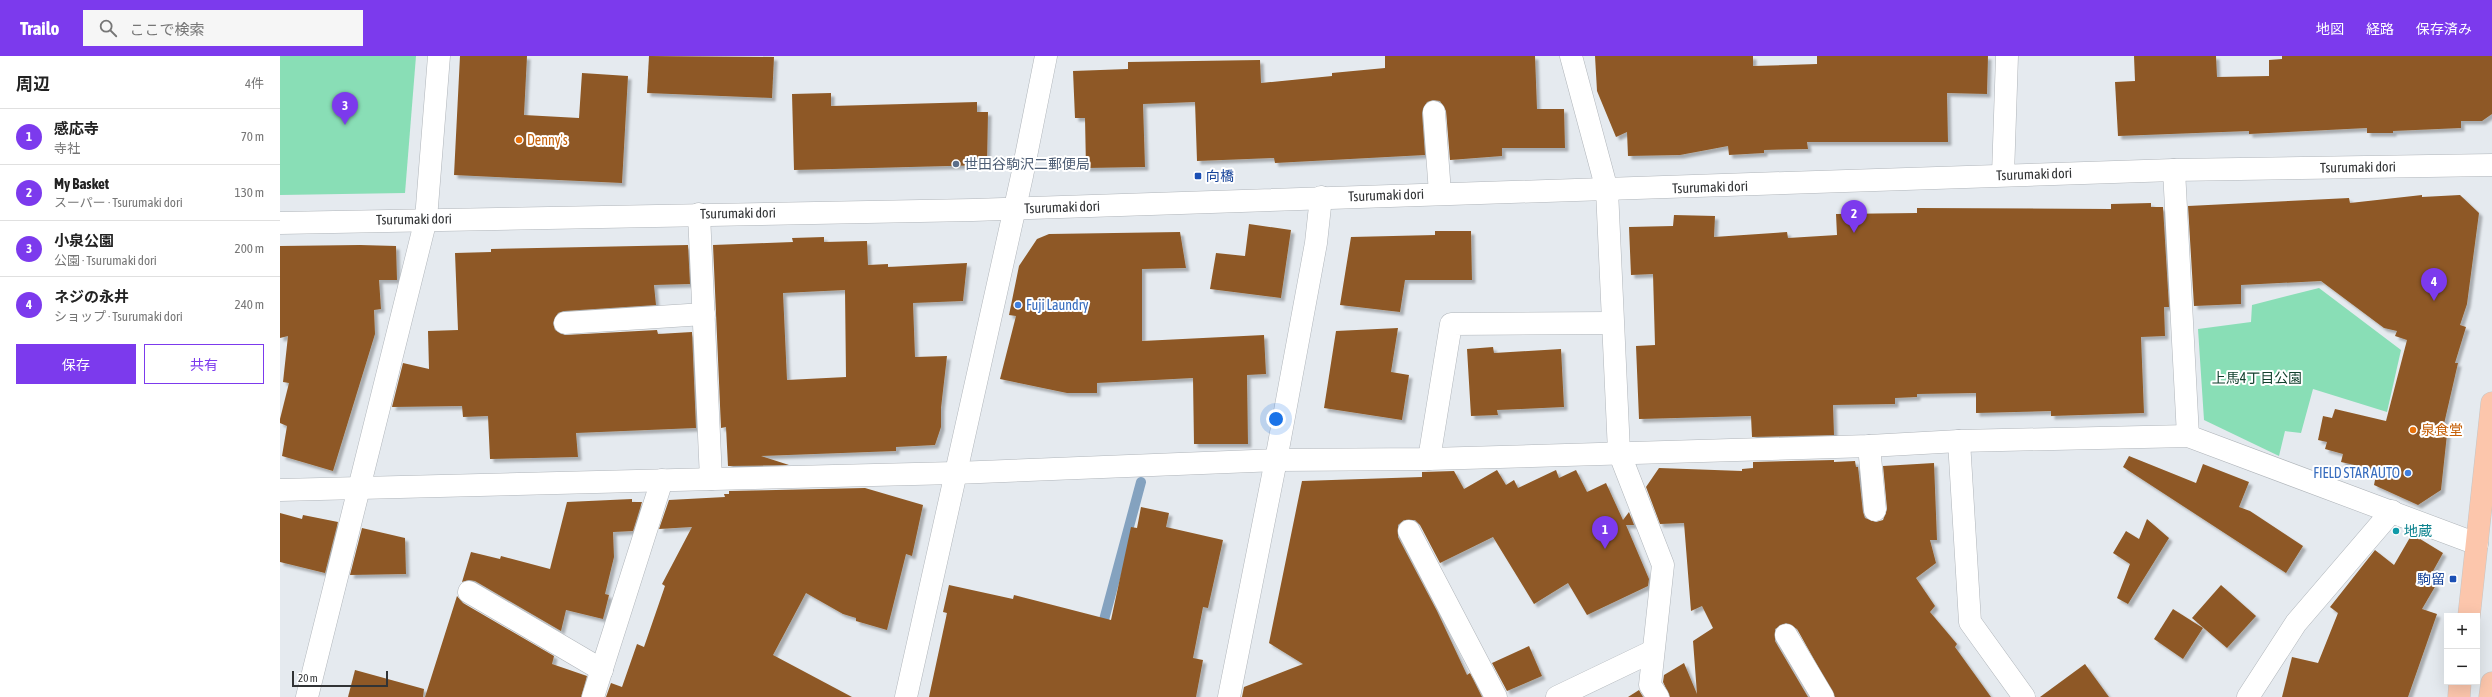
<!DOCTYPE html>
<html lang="ja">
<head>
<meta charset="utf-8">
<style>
  :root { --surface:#fff; --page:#f6f6f6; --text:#222; --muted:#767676; --line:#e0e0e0; --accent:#7c3aed }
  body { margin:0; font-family:"Asap Condensed","Noto Sans JP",sans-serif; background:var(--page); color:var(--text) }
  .controls { position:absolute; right:12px; bottom:12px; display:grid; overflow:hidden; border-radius:0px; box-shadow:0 4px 16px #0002 }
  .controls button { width:36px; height:36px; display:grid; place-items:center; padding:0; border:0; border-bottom:1px solid var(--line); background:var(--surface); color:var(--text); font:20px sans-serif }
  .scale { position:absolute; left:12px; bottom:10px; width:96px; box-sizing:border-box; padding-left:4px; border:2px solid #313335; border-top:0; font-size:11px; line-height:14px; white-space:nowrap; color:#313335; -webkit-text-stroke:3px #fff; paint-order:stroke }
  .you { position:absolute; left:996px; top:363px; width:14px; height:14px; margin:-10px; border:3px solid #fff; border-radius:50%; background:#1a73e8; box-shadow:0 0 0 6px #1a73e833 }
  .badge { display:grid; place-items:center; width:26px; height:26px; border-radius:50%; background:var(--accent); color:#fff; font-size:13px; font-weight:700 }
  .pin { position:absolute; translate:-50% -33px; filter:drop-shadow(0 1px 2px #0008) }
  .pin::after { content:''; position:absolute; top:21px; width:14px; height:12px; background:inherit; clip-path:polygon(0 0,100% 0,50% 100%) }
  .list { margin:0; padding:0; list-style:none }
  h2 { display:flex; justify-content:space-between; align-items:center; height:52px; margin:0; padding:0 16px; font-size:17px }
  h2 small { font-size:13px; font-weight:400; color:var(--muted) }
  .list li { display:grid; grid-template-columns:26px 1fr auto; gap:12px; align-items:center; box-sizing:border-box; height:56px; padding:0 16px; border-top:1px solid var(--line) }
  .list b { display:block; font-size:15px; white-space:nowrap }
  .list p { margin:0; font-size:13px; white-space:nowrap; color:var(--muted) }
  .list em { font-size:13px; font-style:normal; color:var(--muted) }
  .actions { display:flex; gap:8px; padding:12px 16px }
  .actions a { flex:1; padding:9px 0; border:1px solid var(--accent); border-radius:0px; text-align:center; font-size:14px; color:var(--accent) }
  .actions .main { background:var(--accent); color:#fff }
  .icon { flex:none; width:22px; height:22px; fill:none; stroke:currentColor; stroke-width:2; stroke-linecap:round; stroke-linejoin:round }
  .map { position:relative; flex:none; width:2212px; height:641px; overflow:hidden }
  header { display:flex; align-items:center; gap:24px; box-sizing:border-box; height:56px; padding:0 20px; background:var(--accent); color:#fff }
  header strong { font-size:19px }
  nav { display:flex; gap:22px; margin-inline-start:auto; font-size:14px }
  .search { width:280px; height:36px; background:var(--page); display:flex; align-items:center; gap:10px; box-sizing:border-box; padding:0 14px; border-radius:0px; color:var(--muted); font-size:15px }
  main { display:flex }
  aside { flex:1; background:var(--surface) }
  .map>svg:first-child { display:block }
</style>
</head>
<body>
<header>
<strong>Trailo</strong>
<div class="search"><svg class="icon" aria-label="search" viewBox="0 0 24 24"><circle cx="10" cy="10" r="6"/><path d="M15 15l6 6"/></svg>ここで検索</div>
<nav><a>地図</a><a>経路</a><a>保存済み</a></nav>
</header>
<main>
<aside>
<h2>周辺<small>4件</small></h2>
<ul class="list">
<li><span class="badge">1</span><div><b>感応寺</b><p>寺社</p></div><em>70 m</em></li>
<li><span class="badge">2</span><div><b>My Basket</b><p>スーパー · Tsurumaki dori</p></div><em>130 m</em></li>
<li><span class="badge">3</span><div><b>小泉公園</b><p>公園 · Tsurumaki dori</p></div><em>200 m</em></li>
<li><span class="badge">4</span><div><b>ネジの永井</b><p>ショップ · Tsurumaki dori</p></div><em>240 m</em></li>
</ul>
<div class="actions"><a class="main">保存</a><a>共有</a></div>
</aside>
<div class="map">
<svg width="2212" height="641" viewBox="0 0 2212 641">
  <defs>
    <filter id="shadow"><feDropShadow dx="3.5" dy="3.5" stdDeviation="1" flood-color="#0004"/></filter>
  </defs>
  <rect width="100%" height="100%" fill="#e5eaef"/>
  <g fill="#89deb6">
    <path d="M 0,0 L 136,0 L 125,137 L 0,139 Z"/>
    <path d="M 2039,232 L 2121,294 L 2107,356 L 2033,333 L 2021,377 L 2005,375 L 1999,400 L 1924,364 L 1918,273 L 1971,266 L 1972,249 Z"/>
  </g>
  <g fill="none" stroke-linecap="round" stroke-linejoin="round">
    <path stroke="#84a2bf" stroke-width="10" d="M 821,575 L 861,426"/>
  </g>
  <g fill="#8e5925" fill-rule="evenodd" filter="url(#shadow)">
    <path d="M 180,0 L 247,0 L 244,59 L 299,62 L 302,17 L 348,20 L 342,127 L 174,119 Z"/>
    <path d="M 369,0 L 494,1 L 492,42 L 367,37 Z"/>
    <path d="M 1105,0 L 1255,0 L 1257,53 L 1284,53 L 1285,92 L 1222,92 L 1222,100 L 1170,104 L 1166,55 L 1160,45 L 1153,44 L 1147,46 L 1142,57 L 1145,99 L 995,107 L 994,102 L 917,105 L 915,46 L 863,48 L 865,111 L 806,112 L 805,62 L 795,62 L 793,15 L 848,13 L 848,6 L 980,4 L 981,27 L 1052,20 L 1052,17 L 1105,12 Z"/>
    <path d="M 1315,0 L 1473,0 L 1473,10 L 1537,8 L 1537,0 L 1708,0 L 1707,38 L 1667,37 L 1668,86 L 1527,86 L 1528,93 L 1484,94 L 1484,97 L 1449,99 L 1448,90 L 1400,99 L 1348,100 L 1347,76 L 1336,81 L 1317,35 Z"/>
    <path d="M 1854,0 L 1936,0 L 1937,21 L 1989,20 L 1989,4 L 2002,3 L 2002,0 L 2212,0 L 2212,58 L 2202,65 L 2181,65 L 2181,72 L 2113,75 L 2113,77 L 2087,77 L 2087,72 L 1969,78 L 1969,75 L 1838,80 L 1835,26 L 1855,25 Z"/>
    <path d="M 551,37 L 551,50 L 697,46 L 697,56 L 708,56 L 707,109 L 514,114 L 512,38 Z"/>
    <path d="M 2142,139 L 2142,141 L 2180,139 L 2199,157 L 2187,248 L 2180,269 L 2186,271 L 2175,307 L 2178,307 L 2164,368 L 2168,369 L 2161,434 L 2138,449 L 2094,429 L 2097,414 L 2061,406 L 2063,398 L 2045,393 L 2047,386 L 2038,384 L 2043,360 L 2052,362 L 2055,353 L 2106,365 L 2127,284 L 2115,280 L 2117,275 L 2104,272 L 2041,225 L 1961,229 L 1961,248 L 1914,250 L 1908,150 L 2069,142 L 2070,147 Z"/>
    <path d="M 1871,147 L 1871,151 L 1883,151 L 1889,251 L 1884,251 L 1885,280 L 1861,281 L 1864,357 L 1771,360 L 1771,355 L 1696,357 L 1696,337 L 1637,338 L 1637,341 L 1615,342 L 1615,348 L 1553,349 L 1554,379 L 1472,381 L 1471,360 L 1359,363 L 1356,290 L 1375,289 L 1373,218 L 1351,219 L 1349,171 L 1393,170 L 1394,159 L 1435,160 L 1434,181 L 1507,176 L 1508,182 L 1557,179 L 1556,158 L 1637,157 L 1637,152 L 1831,153 L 1831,148 Z"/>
    <path d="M 969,168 L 1011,174 L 1001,242 L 930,233 L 936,197 L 965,200 Z"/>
    <path d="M 1155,175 L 1191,175 L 1192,224 L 1125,224 L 1120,256 L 1060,249 L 1071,181 L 1155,179 Z"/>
    <path d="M 900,176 L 906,212 L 862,213 L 862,285 L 984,279 L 986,318 L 967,319 L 968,388 L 914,388 L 913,322 L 817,327 L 817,337 L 787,337 L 720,323 L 736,260 L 729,259 L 739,210 L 757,183 L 769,178 Z"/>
    <path d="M 544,181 L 544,186 L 587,185 L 588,209 L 608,208 L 608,211 L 687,207 L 683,245 L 633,247 L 635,301 L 667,300 L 661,352 L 661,371 L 655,389 L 616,391 L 616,395 L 481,400 L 509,409 L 448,410 L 446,371 L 441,372 L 433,189 L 513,186 L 512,182 ZM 565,234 L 566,321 L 507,324 L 503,237 Z"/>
    <path d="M 80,189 L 116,190 L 117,224 L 99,224 L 101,253 L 94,254 L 95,278 L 53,415 L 2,400 L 7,370 L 0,367 L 0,363 L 9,327 L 3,326 L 8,280 L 0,282 L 0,190 Z"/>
    <path d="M 408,189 L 410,228 L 374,229 L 376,249 L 284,255 L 278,257 L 273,267 L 275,274 L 285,279 L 377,274 L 378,278 L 412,276 L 416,372 L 296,377 L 298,401 L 210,403 L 208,360 L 183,361 L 182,350 L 112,351 L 123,307 L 149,313 L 148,275 L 178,274 L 175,197 L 211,196 L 211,193 Z"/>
    <path d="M 1118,272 L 1111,316 L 1129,319 L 1122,364 L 1044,352 L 1056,275 Z"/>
    <path d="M 1213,291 L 1214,297 L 1281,293 L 1284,351 L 1217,354 L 1218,359 L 1191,360 L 1187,293 Z"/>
    <path d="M 1849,400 L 1916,427 L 1923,408 L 1969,426 L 1959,451 L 1970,455 L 2023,490 L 2006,517 L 1843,411 Z"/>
    <path d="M 1554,404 L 1554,406 L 1575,405 L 1576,411 L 1578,411 L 1583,456 L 1585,462 L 1596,466 L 1603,464 L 1607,453 L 1603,410 L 1654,407 L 1657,484 L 1650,484 L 1656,507 L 1636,522 L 1655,550 L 1650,556 L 1677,588 L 1675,591 L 1711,641 L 1555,641 L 1517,573 L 1506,567 L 1495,573 L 1495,585 L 1528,641 L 1390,641 L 1383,626 L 1384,619 L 1404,607 L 1417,638 L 1413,585 L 1433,572 L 1422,550 L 1411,555 L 1404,467 L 1380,468 L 1366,431 L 1379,412 L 1462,415 L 1462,413 L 1473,412 L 1473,406 Z"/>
    <path d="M 1217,414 L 1226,429 L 1234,424 L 1238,432 L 1276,414 L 1279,422 L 1296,414 L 1307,436 L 1326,427 L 1343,464 L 1349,456 L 1354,469 L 1346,469 L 1369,523 L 1368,530 L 1307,559 L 1288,527 L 1254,548 L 1213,481 L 1160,507 L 1140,469 L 1135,464 L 1124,464 L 1118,469 L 1118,481 L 1157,555 L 1187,619 L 1190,617 L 1202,641 L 962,641 L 964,631 L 1023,608 L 989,587 L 1022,425 L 1142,421 L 1142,416 L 1174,415 L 1184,433 Z"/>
    <path d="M 585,432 L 643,449 L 632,500 L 626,498 L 607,574 L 576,565 L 576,562 L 563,558 L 526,537 L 493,599 L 572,641 L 326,641 L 331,627 L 342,631 L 357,588 L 364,591 L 385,530 L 382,528 L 412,471 L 379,473 L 389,444 L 445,441 L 444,438 L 449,438 L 449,435 Z"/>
    <path d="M 352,443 L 352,446 L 362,446 L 353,475 L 333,476 L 334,501 L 325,538 L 329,539 L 323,563 L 286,554 L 281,575 L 195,525 L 189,524 L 182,526 L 191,496 L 220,503 L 221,500 L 270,513 L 287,446 Z"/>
    <path d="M 861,451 L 889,457 L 886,471 L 943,484 L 928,552 L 923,551 L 913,602 L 923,604 L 916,641 L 649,641 L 667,557 L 663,556 L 669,529 L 733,543 L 734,539 L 831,564 L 851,471 L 857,472 Z"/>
    <path d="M 0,457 L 22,463 L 23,459 L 58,466 L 45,517 L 0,506 Z"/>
    <path d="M 1867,463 L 1889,482 L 1848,548 L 1837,542 L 1850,508 L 1833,497 L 1846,475 L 1859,483 Z"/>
    <path d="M 82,472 L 125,482 L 126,518 L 70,519 Z"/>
    <path d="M 2132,478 L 2163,497 L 2148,524 L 2156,529 L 2142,553 L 2157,558 L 2128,641 L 2002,641 L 2012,601 L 2038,607 L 2058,557 L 2050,551 L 2095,494 L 2114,509 Z"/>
    <path d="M 1941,529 L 1976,560 L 1947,592 L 1912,562 Z"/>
    <path d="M 177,540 L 183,547 L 274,600 L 272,608 L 307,620 L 301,641 L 145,641 Z"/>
    <path d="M 1893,553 L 1923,572 L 1903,603 L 1874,583 Z"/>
    <path d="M 1249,590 L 1262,620 L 1227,635 L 1212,607 Z"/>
    <path d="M 1805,608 L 1829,641 L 1760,641 Z"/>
    <path d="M 75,614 L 144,633 L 143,641 L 68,641 Z"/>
    <path d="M 1359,634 L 1363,641 L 1348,641 Z"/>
  </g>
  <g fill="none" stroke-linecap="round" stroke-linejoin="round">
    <g stroke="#b0b5ba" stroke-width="23">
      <g id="minor">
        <path d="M 1291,0 L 1327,134 L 1339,396 L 1383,509 L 1370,629 L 1378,641"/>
        <path d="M 1154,56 L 1160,137"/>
        <path d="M 1894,114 L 1908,380"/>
        <path d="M 1723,119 L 1727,0"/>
        <path d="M 419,158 L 431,423"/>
        <path d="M 0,167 L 693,154 L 1894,114 L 2212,109"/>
        <path d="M 285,267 L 424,258"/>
        <path d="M 1679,385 L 1690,566 L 1744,641"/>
        <path d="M 1589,390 L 1595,454"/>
        <path d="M 1149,403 L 1171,268 L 1331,267"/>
        <path d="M 0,434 L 675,417 L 996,404 L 1149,403 L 1589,390 L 1679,385 L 1908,380 L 2197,488"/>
        <path d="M 1129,475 L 1216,641"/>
        <path d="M 189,536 L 322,614"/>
        <path d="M 1506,579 L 1543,641"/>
        <path d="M 27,641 L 146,163 L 159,0"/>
        <path d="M 313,641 L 382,424"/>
        <path d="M 626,641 L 742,120 L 766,0"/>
        <path d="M 949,641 L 996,404 L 1036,187 L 1041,141"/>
        <path d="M 1277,641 L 1373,595"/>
        <path d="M 1968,641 L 2016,567 L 2112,455"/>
      </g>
    </g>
    <g stroke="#c5c6c6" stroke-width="23">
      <g id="major">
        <path d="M 2189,560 L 2212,347"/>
        <path d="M 2179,641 L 2180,626"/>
        <path d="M 2210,641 L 2212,627"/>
      </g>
    </g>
    <use href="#minor" stroke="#fff" stroke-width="22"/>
    <use href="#major" stroke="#fcc6ac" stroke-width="22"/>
  </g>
  <g fill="#e8710a" stroke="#fff" stroke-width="1.5">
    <circle cx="239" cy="84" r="4"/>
    <circle cx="2133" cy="374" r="4"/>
  </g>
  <circle fill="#5c6f8a" stroke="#fff" stroke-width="1.5" cx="676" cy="108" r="4"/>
  <g fill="#1a4fb4" stroke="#fff" stroke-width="1.5">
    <rect x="914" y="116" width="8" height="8" rx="2"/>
    <rect x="2169" y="519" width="8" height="8" rx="2"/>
  </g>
  <g fill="#3f7fe0" stroke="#fff" stroke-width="1.5">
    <circle cx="738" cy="249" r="4"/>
    <circle cx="2128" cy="417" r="4"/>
  </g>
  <circle fill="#0f9aa8" stroke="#fff" stroke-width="1.5" cx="2116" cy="475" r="4"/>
  <g text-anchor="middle" stroke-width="4" stroke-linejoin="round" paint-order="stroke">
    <g font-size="14" fill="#c56008" stroke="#fff" text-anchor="start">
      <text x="247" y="89">Denny's</text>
      <text x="2141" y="379">泉食堂</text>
    </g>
    <g font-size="14" fill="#4e5e75" stroke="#fff" text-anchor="start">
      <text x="684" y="113">世田谷駒沢二郵便局</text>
    </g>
    <g font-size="14" fill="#313335" stroke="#fff">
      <text transform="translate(2078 111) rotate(-1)" y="5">Tsurumaki dori</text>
      <text transform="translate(1754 118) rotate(-2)" y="5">Tsurumaki dori</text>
      <text transform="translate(1430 131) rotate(-2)" y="5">Tsurumaki dori</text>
      <text transform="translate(1106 139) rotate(-2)" y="5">Tsurumaki dori</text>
      <text transform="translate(782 151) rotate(-2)" y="5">Tsurumaki dori</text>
      <text transform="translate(458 157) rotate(-1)" y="5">Tsurumaki dori</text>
      <text transform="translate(134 163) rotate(-1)" y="5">Tsurumaki dori</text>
    </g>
    <g font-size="14" fill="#164399" stroke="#fff" text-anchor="start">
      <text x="926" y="125">向橋</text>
      <text x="2165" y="528" text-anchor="end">駒留</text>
    </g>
    <g font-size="14" fill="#366cbe" stroke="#fff" text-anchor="start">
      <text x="746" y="254">Fuji Laundry</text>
      <text x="2120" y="422" text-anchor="end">FIELD STAR AUTO</text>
    </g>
    <g font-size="14" fill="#12402d" stroke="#fff">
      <text x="1977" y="327">上馬4丁目公園</text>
    </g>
    <g font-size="14" fill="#0d838f" stroke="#fff" text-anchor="start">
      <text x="2124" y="480">地蔵</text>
    </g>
  </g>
</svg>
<div class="controls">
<button>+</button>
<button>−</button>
</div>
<div class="scale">20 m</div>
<div class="you"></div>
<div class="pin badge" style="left:1325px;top:493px">1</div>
<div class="pin badge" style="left:1574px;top:177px">2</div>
<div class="pin badge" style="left:65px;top:69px">3</div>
<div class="pin badge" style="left:2154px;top:245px">4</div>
</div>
</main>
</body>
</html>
